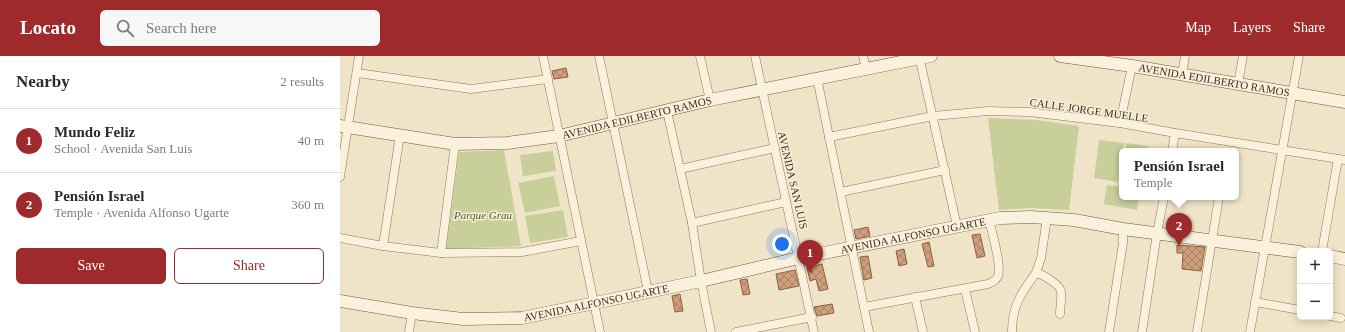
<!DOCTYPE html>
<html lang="en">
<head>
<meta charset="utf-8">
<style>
  :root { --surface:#fff; --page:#f7f7f7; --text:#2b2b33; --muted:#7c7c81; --line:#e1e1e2; --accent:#9e2a2b }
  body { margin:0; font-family:Georgia,serif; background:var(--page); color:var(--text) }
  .controls { position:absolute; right:12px; bottom:12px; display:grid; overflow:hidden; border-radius:6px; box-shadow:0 2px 10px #0003 }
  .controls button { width:36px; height:36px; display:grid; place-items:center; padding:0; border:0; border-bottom:1px solid var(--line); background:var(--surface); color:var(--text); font:20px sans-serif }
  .you { position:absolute; left:442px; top:188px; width:14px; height:14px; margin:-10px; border:3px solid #fff; border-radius:50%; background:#1a73e8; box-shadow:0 0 0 6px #1a73e833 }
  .badge { display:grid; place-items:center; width:26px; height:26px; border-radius:50%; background:var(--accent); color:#fff; font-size:13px; font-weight:700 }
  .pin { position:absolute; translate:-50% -33px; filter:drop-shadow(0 1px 2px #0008) }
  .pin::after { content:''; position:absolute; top:21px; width:14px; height:12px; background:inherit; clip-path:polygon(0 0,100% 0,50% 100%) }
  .popup { position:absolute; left:779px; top:92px; width:120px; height:52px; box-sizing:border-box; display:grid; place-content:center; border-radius:6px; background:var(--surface); filter:drop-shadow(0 1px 3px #0005); font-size:13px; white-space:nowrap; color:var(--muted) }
  .popup b { font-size:15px; color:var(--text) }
  .popup::after { content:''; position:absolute; left:50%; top:100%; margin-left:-8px; border:8px solid transparent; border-top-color:var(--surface) }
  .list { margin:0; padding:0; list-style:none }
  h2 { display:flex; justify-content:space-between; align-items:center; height:52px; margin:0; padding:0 16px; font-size:17px }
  h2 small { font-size:13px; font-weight:400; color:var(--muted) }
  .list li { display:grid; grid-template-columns:26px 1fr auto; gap:12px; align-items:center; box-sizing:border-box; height:64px; padding:0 16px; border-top:1px solid var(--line) }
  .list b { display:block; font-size:15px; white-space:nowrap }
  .list p { margin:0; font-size:13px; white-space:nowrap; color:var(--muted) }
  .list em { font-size:13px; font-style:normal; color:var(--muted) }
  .actions { display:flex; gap:8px; padding:12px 16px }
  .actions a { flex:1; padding:9px 0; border:1px solid var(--accent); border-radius:6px; text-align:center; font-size:14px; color:var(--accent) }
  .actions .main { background:var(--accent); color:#fff }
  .icon { flex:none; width:22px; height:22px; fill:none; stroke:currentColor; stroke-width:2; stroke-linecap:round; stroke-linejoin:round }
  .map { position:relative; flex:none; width:1005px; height:276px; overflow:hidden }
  header { display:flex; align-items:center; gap:24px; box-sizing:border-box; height:56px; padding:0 20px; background:var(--accent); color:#fff }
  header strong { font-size:19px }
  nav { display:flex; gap:22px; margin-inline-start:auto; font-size:14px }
  .search { width:280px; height:36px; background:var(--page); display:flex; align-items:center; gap:10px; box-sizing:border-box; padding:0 14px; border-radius:6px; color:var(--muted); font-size:15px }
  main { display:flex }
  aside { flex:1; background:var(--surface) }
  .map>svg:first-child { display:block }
</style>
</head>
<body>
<header>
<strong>Locato</strong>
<div class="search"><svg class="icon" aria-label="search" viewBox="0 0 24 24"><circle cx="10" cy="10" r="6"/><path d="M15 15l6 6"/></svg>Search here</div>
<nav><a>Map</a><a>Layers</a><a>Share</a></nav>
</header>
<main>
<aside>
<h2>Nearby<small>2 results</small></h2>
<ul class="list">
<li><span class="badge">1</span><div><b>Mundo Feliz</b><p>School · Avenida San Luis</p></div><em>40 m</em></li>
<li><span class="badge">2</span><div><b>Pensión Israel</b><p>Temple · Avenida Alfonso Ugarte</p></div><em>360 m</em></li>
</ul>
<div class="actions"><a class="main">Save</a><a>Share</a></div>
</aside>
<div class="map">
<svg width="1005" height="276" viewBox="0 0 1005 276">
  <defs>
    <pattern id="building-cross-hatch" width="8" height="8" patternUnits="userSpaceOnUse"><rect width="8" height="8" fill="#cf9f7d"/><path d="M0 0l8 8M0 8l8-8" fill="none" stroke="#a98266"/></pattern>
  </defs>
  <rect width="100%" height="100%" fill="#f0e4c8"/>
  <g fill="#c9cf9b">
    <path d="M 648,62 L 697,64 L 739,70 L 729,154 L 690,152 L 659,154 Z"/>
    <path d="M 759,84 L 784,87 L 778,126 L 754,122 Z"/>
    <path d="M 786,87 L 808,90 L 807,95 L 785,95 Z"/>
    <path d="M 164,94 L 181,190 L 106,193 L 119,96 Z"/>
    <path d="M 213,95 L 216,115 L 183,120 L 180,99 Z"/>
    <path d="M 214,120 L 220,150 L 185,157 L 178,127 Z"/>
    <path d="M 767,129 L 782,131 L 782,141 L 799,141 L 797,154 L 764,148 Z"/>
    <path d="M 223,154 L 228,181 L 190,187 L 185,160 Z"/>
  </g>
  <g fill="url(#building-cross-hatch)" stroke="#8d5f41">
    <path d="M 226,12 L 228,21 L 214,23 L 212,15 Z"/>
    <path d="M 528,171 L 530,180 L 516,183 L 514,174 Z"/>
    <path d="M 640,178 L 645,200 L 637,202 L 632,179 Z"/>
    <path d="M 589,186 L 594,210 L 588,211 L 582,188 Z"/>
    <path d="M 837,189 L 865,191 L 861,215 L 842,213 L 843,197 L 837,197 Z"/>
    <path d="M 564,193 L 567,208 L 559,210 L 556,195 Z"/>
    <path d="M 528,200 L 532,222 L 524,224 L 520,201 Z"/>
    <path d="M 482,208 L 488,233 L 479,235 L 476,223 L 470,225 L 467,212 Z"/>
    <path d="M 455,214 L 459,230 L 439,234 L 436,218 Z"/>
    <path d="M 407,223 L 410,238 L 403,239 L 400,224 Z"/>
    <path d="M 340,238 L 343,255 L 335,256 L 332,240 Z"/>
    <path d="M 492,248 L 494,257 L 477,260 L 474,251 Z"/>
  </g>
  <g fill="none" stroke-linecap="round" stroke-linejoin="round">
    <g stroke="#8d765c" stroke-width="9">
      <g id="street">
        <path d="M 203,0 L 260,276"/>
        <path d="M 259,0 L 308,235"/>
        <path d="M 360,0 L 370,44"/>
        <path d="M 415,0 L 474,276"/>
        <path d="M 523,0 L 526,13"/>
        <path d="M 579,0 L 617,170"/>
        <path d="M 17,17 L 131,33 L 208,23"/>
        <path d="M 842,19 L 845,0"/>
        <path d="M 477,22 L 529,276"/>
        <path d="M 898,28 L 903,0"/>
        <path d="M 327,55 L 352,167 L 361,225 L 371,276"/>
        <path d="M 780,67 L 792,10"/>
        <path d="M 489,81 L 593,60 L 648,55 L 689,56 L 780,67 L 835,77 L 1005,104"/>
        <path d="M 832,95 L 835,77"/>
        <path d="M 340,113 L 435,92"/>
        <path d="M 0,121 L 19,0"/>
        <path d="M 501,136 L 605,114"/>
        <path d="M 707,162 L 701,202 L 696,217 C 702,218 721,229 721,236 C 722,243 720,251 720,258"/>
        <path d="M 352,167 L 446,146"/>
        <path d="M 0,182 L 43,190 L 101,197 L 182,196 L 241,185"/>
        <path d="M 43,190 L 60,79"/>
        <path d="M 982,195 L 998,103"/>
        <path d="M 101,197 L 115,88"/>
        <path d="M 625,233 L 635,276"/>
        <path d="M 575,241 L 583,276"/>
        <path d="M 915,246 L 960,254"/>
        <path d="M 524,251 L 648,228 C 652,226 656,225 658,220 C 662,211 652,176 649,164"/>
        <path d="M 990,260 L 1001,262"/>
        <path d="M 69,276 L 72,257"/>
        <path d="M 396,276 L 472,261"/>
        <path d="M 672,276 C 672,250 681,237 696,217"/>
        <path d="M 769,276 L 783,187 L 783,173"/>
        <path d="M 802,276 L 817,177 L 824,141"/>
        <path d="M 857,276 L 879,141"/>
        <path d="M 910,276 L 959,0"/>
      </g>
    </g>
    <g stroke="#6f573f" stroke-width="13">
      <g id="secondary">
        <path id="s1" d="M 720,0 L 792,10 L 1005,46"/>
        <path id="s2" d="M 0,70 L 115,88 L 167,87 L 219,80 L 370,44 L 591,0"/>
        <path d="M 990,200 L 1005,203"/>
        <path id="s3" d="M 0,245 L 72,257 L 123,263 L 182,262 L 361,225 L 459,202 L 660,162 L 691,161 L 734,164 L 783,173 L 960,196"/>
      </g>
    </g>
    <use href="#street" stroke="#faf1dc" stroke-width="8"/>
    <use href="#secondary" stroke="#faf1dc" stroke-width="12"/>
  </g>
  <g text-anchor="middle" stroke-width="3" stroke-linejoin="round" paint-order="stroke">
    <g font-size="11" fill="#3d2e20" stroke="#f7eed8">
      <text dy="4" stroke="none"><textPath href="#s1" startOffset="156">AVENIDA EDILBERTO RAMOS</textPath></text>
      <text transform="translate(749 54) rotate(8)" y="4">CALLE JORGE MUELLE</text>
      <text dy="4" stroke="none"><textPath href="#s2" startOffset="301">AVENIDA EDILBERTO RAMOS</textPath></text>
      <text transform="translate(453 124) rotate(77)" y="4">AVENIDA SAN LUIS</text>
      <text dy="4" stroke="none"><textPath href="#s3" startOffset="583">AVENIDA ALFONSO UGARTE</textPath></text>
      <text dy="4" stroke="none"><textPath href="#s3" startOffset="259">AVENIDA ALFONSO UGARTE</textPath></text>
    </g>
    <g font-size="11" font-style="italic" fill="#4d5a26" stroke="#f7eed8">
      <text x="143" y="163">Parque Grau</text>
    </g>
  </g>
</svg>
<div class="controls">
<button>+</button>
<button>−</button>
</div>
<div class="you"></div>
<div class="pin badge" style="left:470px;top:217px">1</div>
<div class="pin badge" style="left:839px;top:190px">2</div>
<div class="popup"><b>Pensión Israel</b>Temple</div>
</div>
</main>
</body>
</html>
